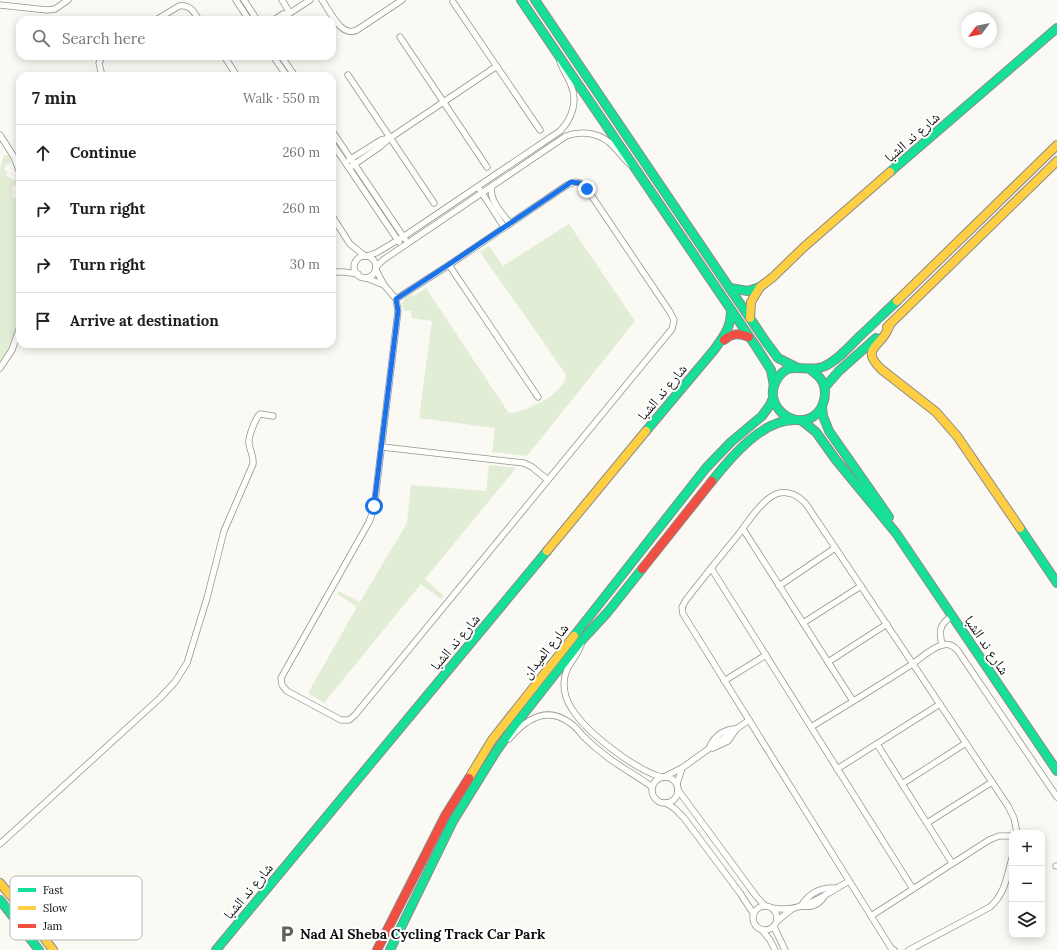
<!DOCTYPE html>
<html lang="en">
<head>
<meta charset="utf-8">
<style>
  :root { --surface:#fff; --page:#f2f2f2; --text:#202124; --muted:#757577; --line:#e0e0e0 }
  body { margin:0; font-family:Lora,"Noto Naskh Arabic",serif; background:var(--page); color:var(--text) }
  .controls { position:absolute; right:12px; bottom:12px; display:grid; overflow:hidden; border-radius:8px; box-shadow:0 2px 10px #0003 }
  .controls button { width:36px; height:36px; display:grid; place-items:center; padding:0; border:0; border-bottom:1px solid var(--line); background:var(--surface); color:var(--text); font:20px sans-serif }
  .compass { position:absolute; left:961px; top:12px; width:36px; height:36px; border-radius:50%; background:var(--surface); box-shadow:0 2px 10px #0003; rotate:238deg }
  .stop { position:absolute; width:12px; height:12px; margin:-9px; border:3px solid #1a73e8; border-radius:50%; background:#fff }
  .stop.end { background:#1a73e8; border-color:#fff; box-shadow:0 1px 4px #0008 }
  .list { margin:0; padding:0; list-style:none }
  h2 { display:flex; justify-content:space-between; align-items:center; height:52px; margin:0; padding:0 16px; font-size:17px }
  h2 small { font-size:13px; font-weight:400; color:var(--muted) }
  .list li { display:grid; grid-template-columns:26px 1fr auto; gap:12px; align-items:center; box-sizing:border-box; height:56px; padding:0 16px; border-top:1px solid var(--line) }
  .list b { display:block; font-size:15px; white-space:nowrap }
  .list em { font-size:13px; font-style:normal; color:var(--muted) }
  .icon { flex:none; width:22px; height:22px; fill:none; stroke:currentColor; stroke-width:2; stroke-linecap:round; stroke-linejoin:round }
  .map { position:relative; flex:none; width:1057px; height:950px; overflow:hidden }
  .search { position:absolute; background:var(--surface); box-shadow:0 2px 10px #0003; left:16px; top:16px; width:320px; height:44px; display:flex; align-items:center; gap:10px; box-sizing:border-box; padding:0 14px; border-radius:12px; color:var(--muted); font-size:15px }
  .panel { position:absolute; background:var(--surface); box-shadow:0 2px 10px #0003; left:16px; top:72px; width:320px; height:276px; border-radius:12px }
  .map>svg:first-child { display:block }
</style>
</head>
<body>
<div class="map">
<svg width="1057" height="950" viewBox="0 0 1057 950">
  <rect width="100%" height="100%" fill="#faf9f3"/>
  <g fill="#e2edd5">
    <path d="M 4,155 L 8,155 L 11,161 L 10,164 L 6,164 L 4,170 L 8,172 L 6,175 L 14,181 L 17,177 L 18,184 L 12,187 L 13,198 L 16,198 L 19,201 L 19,313 C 17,332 11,348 0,364 L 0,170 Z"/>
    <path d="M 569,224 L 635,321 L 527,456 L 492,452 L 495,428 L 419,418 L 432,321 L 412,318 L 411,311 L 404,311 L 402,305 L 404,299 L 412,295 L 414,296 L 426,288 L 508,412 C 514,414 520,411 526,409 C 542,402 557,395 566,379 L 565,373 L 480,252 L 489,246 L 503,266 Z"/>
    <path d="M 489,465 L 516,468 L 425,579 L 444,596 L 441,599 L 421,584 L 324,703 L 308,693 L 357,607 L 337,594 L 338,591 L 360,602 L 407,523 L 411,485 L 486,491 Z"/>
  </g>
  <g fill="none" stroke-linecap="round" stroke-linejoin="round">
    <g stroke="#949491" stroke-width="7">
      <g id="street">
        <path d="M 236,0 L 249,20"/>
        <path d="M 244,0 L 257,20"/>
        <path d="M 282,0 L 290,13"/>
        <path d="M 322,0 C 330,11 341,38 357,30 L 402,0"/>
        <path d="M 453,2 L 540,130"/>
        <path d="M 0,5 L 47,10 L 55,9 L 68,0"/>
        <path d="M 156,20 L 179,6 C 190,4 194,12 199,20"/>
        <path d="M 274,20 L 283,14 L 290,13 L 310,0"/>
        <path d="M 400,37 L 487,167"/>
        <path d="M 102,56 L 99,63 L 102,76"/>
        <path d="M 224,56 L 237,76"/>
        <path d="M 273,56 L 287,76"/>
        <path d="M 281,56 L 295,76"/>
        <path d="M 348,75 L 434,203"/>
        <path d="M 332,131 L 405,239"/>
        <path d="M 0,135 L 14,157 L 20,173"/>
        <path d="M 332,143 L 399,242"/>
        <path d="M 349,160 L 381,140 L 390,138"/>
        <path d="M 349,168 L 381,146 L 390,138 L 497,66"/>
        <path d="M 575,182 L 580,183 L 587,189 L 670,312 L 674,320 L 672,329 L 355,715 L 349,720 L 341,720 L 287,691 L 282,685 L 281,678 L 369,522 L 373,511 L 375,500 L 398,311 L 396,299 L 449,265 L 567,185 Z"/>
        <path d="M 492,186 C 488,199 502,213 510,224"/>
        <path d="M 480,190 L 504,227"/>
        <path d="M 332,216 L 350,244 L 365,256"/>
        <path d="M 367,256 L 376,253 L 403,237 L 560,131 C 572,119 578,101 571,85 C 568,77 563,70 560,62"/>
        <circle cx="365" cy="267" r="11"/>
        <path d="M 449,265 L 538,397"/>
        <path d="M 376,267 L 383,260 L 566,136 C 583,130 602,133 614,147 C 620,153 624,160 631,165"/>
        <path d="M 376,270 L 384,285 L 396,299"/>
        <path d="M 332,272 L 344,272 L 358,274"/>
        <path d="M 366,278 L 384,285"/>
        <path d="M 0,368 L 12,350 L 20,327"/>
        <path d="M 382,447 L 524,463 L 532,467 L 548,480"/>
        <path d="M 743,529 L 853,701"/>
        <path d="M 711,568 L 913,889"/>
        <path d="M 779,586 L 835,548"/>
        <path d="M 803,623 L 861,586"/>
        <path d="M 581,645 C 576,660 565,664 564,683 C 564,693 567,702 572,709 C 587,733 634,769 661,777"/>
        <path d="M 942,645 C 939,630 939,625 952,616"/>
        <path d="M 828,662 L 887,624"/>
        <path d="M 724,681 L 766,655"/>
        <path d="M 811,727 C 844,707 878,686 911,665 C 920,659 931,648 942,645 C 949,643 954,646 958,651 L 1057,797"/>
        <path d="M 509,739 C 525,720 546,705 570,723 C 575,726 579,731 583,736 C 590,743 598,750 606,756 C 621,768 638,776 652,787"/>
        <path d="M 877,744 L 952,863"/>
        <path d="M 710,746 C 715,736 724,729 736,729"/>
        <path d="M 713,748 L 728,741 L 735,731"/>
        <path d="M 837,769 L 940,704"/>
        <circle cx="665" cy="790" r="13"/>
        <path d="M 664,777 L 682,768 L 749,720"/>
        <path d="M 677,784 L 682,768"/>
        <path d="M 902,784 L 966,743"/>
        <path d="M 678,790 L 756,896 L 765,906"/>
        <path d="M 666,803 L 674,808 L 684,818 L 740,893 L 753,913"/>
        <path d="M 927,823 L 992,782"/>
        <path d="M 0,844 L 160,698 L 175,682 L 187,663 L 207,598 L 224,531 L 253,464 C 254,456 250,451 249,444 C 248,437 255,419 260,414 L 273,416"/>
        <path d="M 1056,866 L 1057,866"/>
        <path d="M 825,895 C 820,904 812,908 801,906 C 809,893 821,887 836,888"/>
        <circle cx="765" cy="918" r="12"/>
        <path d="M 772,908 C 801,914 826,894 849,881"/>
        <path d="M 871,916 L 989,840 L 999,836 L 1012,836"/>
        <path d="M 777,921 L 792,909"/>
        <path d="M 774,927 L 785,950"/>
        <path d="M 762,930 L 770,940 L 775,950"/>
        <path d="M 894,950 L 891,948 L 683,614 L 682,607 L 686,600 C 703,578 720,557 738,535 C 747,523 762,500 776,494 C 787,490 798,495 806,504 L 1008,806 L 1014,818 L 1017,833"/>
        <path d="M 909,950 L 990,907 C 1005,894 1007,876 1012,858"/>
      </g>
    </g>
    <g stroke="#8b8a88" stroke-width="10">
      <g id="fast">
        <path d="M 521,0 L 757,348 L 771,370 L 774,386"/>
        <path d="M 535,0 L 766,342 L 778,358 L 796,367"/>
        <path d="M 890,172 L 1057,28"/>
        <path d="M 730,288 L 748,291 L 760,287"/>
        <path d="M 811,370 C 814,373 818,375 820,378 C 829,389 825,408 814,416 C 792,431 763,404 776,381 C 789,357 806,375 825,366 C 838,360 849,347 859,337 C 872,325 884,313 897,301"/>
        <path d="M 825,387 L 839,371 L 876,338"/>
        <path d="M 822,407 L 823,416 L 829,431 L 889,517"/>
        <path d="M 801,420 L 816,432 L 836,460 L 896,533 L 1057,771"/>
        <path d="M 646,431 L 714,350 C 724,336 731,328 731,310"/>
        <path d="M 712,481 C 731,457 762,420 794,420"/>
        <path d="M 1020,528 L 1057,583"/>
        <path d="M 574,636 L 706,468 L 731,442 L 762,416 L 770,405 L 773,398"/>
        <path d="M 0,900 L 39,950"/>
        <path d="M 216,950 L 547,551"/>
        <path d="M 390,950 L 453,821 L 497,750 L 515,725 L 581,641 L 607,613 L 642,569"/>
      </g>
    </g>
    <g stroke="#8b8a88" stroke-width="10">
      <g id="slow">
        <path d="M 897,301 L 1057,145"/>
        <path d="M 750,318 L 751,302 L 760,287 L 773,277 L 804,247 L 890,172"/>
        <path d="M 890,324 C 889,327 888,330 886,333 C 876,349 862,350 881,369 L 936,412 L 957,436 L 1020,528"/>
        <path d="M 887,327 L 1057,161"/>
        <path d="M 547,551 L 646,431"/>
        <path d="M 469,778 L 492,740 L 574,636"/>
        <path d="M 0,883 L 28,916 L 53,950"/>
      </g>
    </g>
    <g stroke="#8b8a88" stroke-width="10">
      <g id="jam">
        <path d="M 724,340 C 732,333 739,333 749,337"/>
        <path d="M 642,569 L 712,481"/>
        <path d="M 377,950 L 445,816 L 469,778"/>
      </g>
    </g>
    <use href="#street" stroke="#fefefd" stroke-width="5.5"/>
    <use href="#fast" stroke="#16e098" stroke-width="8"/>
    <use href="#slow" stroke="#ffcf43" stroke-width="8"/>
    <use href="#jam" stroke="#f24e42" stroke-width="8"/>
  </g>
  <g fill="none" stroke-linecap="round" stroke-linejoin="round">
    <path stroke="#1a73e8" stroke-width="5" d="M 374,506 L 398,311 L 396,299 L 448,265 L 567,185 L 571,182 L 580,183 L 587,189"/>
  </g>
  <defs>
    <g id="parking-bare" transform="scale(1.38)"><path d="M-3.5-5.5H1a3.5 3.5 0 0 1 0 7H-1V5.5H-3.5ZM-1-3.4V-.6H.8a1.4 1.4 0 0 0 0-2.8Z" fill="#61605e" stroke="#fff" stroke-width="2.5" paint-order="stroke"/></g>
  </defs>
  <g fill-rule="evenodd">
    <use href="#parking-bare" x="287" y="934"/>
  </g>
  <g text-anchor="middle" stroke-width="4" stroke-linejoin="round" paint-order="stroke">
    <g font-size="14" fill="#0e0e0e" stroke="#fff">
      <text transform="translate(912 137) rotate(-41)" y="5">شارع ند الشبا</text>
      <text transform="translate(662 392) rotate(-50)" y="5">شارع ند الشبا</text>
      <text transform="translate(455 642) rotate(-50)" y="5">شارع ند الشبا</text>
      <text transform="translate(987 645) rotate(56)" y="5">شارع ند الشبا</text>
      <text transform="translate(545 651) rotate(-52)" y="5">شارع الميدان</text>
      <text transform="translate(248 891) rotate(-50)" y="5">شارع ند الشبا</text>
    </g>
    <g font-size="14" font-weight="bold" fill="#0e0e0e" stroke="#fff" text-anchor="start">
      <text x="300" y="939">Nad Al Sheba Cycling Track Car Park</text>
    </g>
  </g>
  <rect x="10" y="876" width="132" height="64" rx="6" fill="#fff" stroke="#b7b7b7" stroke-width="1"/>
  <rect x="18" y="888" width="18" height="4" fill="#16e098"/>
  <rect x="18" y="906" width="18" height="4" fill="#ffcf43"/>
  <rect x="18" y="924" width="18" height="4" fill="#f24e42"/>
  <g font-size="11" fill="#0e0e0e">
    <text x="43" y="894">Fast</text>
    <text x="43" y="912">Slow</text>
    <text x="43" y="930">Jam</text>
  </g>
</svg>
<div class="controls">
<button>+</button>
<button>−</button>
<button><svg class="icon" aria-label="layers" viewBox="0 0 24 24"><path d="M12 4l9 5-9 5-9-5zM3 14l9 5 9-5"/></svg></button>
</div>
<svg class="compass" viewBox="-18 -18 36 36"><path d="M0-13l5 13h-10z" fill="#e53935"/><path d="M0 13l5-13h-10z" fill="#757577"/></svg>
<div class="stop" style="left:374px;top:506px"></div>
<div class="stop end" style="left:587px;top:189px"></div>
<div class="search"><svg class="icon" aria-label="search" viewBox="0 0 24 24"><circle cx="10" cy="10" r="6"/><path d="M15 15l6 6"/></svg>Search here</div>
<section class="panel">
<h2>7 min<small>Walk · 550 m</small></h2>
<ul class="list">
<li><svg class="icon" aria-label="ahead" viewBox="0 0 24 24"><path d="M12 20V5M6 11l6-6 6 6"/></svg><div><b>Continue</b></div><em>260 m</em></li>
<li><svg class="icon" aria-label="right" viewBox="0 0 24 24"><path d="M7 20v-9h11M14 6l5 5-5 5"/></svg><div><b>Turn right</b></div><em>260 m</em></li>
<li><svg class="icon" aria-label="right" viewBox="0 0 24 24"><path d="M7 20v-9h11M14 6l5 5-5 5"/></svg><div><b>Turn right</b></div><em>30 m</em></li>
<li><svg class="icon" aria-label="arrive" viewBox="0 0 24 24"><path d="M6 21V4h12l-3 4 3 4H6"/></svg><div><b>Arrive at destination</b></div></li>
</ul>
</section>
</div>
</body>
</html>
